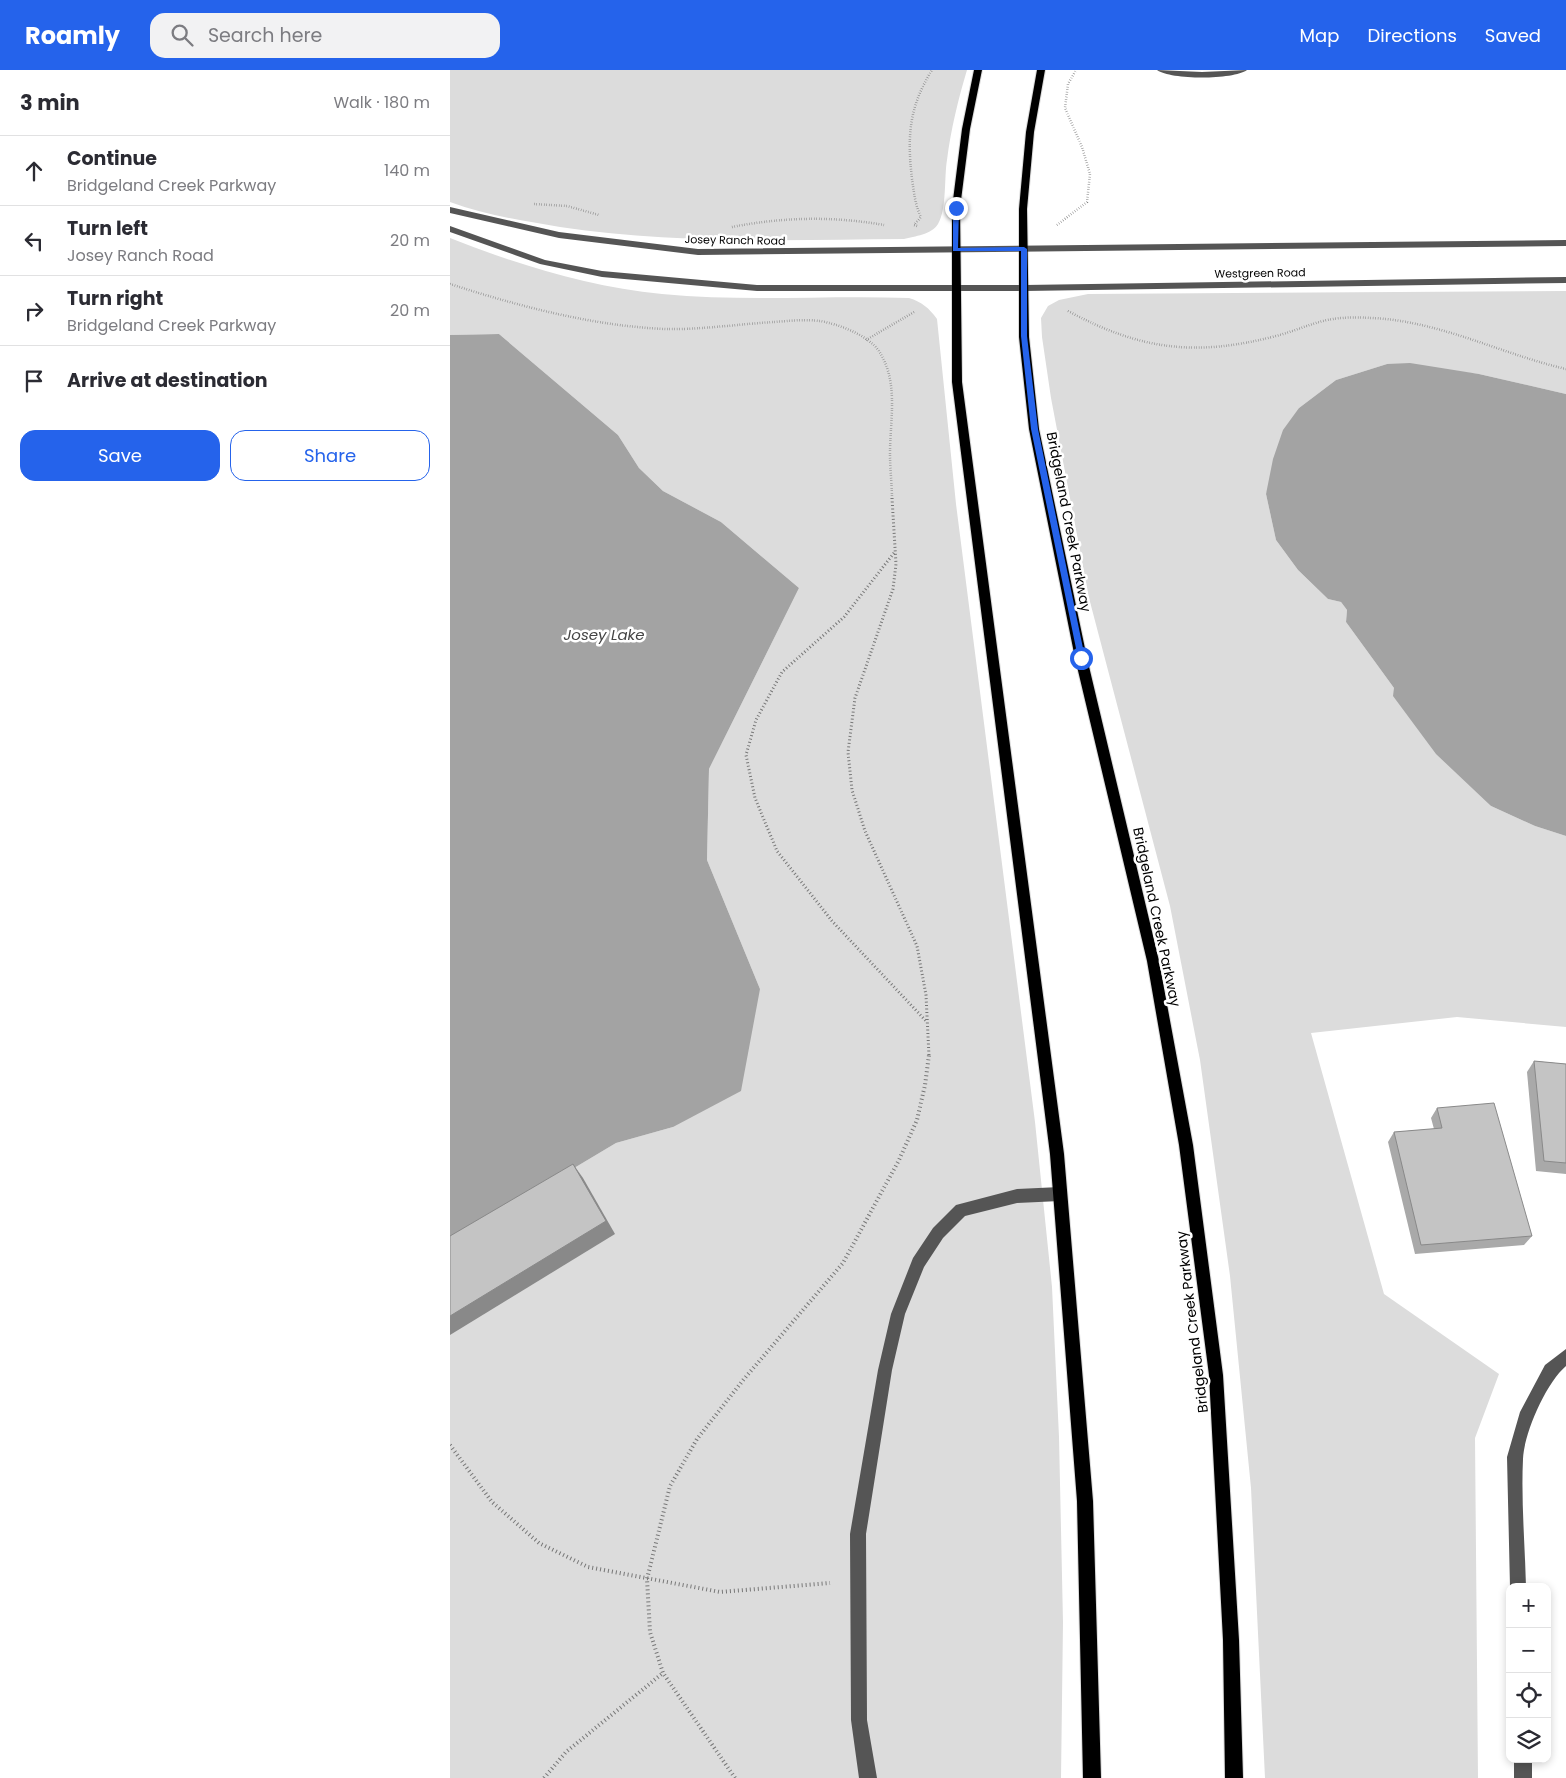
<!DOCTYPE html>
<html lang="en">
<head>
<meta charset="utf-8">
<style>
  :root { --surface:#fff; --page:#f2f2f3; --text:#2b2b33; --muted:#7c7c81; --line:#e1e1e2; --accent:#2563eb }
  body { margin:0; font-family:Poppins,sans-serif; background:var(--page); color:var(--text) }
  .controls { position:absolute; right:15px; bottom:15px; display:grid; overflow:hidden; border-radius:10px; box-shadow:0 2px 8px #0003 }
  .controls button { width:45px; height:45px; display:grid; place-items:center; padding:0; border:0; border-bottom:1px solid var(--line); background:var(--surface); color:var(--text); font:25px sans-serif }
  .stop { position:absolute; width:15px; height:15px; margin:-11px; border:4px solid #2563eb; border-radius:50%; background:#fff }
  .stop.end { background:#2563eb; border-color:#fff; box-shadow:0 1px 5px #0008 }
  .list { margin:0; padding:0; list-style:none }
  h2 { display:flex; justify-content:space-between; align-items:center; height:65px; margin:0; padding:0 20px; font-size:21px }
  h2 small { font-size:16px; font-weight:400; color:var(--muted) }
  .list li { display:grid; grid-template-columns:32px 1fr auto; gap:15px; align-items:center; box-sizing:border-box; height:70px; padding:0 20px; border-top:1px solid var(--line) }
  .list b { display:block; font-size:19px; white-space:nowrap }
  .list p { margin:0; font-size:16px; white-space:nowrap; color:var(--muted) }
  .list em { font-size:16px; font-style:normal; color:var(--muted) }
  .actions { display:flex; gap:10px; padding:15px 20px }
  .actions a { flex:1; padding:11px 0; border:1px solid var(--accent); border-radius:15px; text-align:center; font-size:18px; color:var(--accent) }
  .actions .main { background:var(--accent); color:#fff }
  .icon { flex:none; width:28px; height:28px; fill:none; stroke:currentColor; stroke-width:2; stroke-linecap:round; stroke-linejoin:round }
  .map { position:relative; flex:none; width:1116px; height:1708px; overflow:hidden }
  header { display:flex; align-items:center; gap:30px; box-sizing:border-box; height:70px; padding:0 25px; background:var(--accent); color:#fff }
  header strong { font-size:24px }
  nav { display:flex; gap:28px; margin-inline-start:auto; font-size:18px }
  .search { width:350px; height:45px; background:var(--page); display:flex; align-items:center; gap:12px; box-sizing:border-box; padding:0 18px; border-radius:15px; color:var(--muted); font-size:19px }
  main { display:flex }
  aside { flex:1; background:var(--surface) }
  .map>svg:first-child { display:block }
</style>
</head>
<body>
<header>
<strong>Roamly</strong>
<div class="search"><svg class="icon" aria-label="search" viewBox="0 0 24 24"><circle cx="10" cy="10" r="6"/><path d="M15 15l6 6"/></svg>Search here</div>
<nav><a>Map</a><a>Directions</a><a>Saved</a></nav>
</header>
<main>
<aside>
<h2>3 min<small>Walk · 180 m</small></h2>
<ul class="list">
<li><svg class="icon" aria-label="ahead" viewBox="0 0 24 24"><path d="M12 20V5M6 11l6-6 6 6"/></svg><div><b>Continue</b><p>Bridgeland Creek Parkway</p></div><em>140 m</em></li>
<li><svg class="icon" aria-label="left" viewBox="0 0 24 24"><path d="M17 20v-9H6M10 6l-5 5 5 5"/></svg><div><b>Turn left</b><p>Josey Ranch Road</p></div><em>20 m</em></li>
<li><svg class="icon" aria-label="right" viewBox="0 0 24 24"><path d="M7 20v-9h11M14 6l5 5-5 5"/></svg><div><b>Turn right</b><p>Bridgeland Creek Parkway</p></div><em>20 m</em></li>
<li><svg class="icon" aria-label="arrive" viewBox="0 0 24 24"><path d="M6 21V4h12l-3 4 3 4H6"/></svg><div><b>Arrive at destination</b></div></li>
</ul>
<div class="actions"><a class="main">Save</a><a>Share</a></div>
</aside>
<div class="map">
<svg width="1116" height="1708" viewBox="0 0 1116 1708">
  <rect width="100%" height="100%" fill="#fff"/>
  <g fill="#dcdcdc">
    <path d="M 0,0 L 517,0 C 508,30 501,59 497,90 C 494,107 497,139 488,154 C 481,165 465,166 454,169 C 339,170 224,174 110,157 C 74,151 35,145 0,132 Z"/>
    <path d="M 0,168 C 68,195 139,217 212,224 C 294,232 377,225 459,228 C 472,232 479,238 487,249 L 506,434 L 585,1052 L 602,1217 L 609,1367 L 613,1552 L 611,1708 L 0,1708 L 0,1172 L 166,1073 L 223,1057 L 310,919 L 257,790 L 259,699 L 349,518 L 271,452 L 213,421 L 189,398 L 168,365 L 49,264 L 0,265 Z"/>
    <path d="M 1116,221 L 1116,324 L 1029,304 L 937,294 L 886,310 L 849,338 L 816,424 L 826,470 L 848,500 L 878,529 L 891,532 L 897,540 L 896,552 L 944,618 L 1041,736 L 1085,756 L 1116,766 L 1116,957 L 1007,947 L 861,963 L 934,1224 L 1049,1304 L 1025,1368 L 1028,1708 L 815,1708 L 801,1418 L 780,1206 L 750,990 L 720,836 L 639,528 L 601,328 L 592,267 L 591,248 L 598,236 L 609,230 L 638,224 Z"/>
  </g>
  <g fill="#a3a3a3">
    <path d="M 49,264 L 168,365 L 189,398 L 213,421 L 271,452 L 349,518 L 259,699 L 257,790 L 310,919 L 291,1021 L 223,1057 L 166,1073 L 0,1172 L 0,265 Z"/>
    <path d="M 960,293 L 1029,304 L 1116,324 L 1116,766 L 1085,756 L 1041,736 L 986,684 L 943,626 L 944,618 L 896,552 L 897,540 L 891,532 L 878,529 L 848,500 L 826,470 L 816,424 L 823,389 L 833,360 L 849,338 L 886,310 L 937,294 Z"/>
  </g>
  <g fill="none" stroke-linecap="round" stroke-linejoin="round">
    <g stroke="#dbdbdb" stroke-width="2">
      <g id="major">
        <path d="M 524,0 L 532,0 L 520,59 L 510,138 L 512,312 L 614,1084 L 643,1431 L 651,1708 L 633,1708 L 627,1431 L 600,1084 L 502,312 L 502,138 L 512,59 Z"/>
        <path d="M 587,0 L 595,0 L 584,62 L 577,139 L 579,267 L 589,359 L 637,588 L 709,891 L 743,1075 L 773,1305 L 789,1570 L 793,1708 L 775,1708 L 773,1570 L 759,1305 L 729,1075 L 697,891 L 625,588 L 579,359 L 569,267 L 569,139 L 576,62 Z"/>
      </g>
    </g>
    <g stroke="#777" stroke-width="2.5" stroke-dasharray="0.5 2" stroke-linecap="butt">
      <path d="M 84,134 L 117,136 L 149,145"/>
      <path d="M 607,155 L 637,132 L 640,104 L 632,77 L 615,38 L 618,14 L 626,0"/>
      <path d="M 467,156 L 464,155 L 471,147 C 465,135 464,122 462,109 C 457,66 459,37 482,0"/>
      <path d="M 282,157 C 333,147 383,146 434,155"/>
      <path d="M 0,214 C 68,236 143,256 215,259 C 248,260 290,254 324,252 C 338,251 355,249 370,251 C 388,254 418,265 429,281 C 449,312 440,349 440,384 C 440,399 442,415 442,430"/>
      <path d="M 618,241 C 691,280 745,287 826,266 C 842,262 857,255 873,251 C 889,247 906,247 922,248 C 990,251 1051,284 1116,299"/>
      <path d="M 416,270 L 464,242"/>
    </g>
    <g stroke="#777" stroke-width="3" stroke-dasharray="1 2.5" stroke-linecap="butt">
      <path d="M 442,428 L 446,494 L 443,519 L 405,628 L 398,682 L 402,720 L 415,761 L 467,876 L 476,925 L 479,986"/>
      <path d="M 444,483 L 394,547 L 332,602 L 306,650 L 296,685 L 305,728 L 327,781 L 382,851 L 477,952"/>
    </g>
    <g stroke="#777" stroke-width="4" stroke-dasharray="1 3" stroke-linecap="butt">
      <path d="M 0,1375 L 42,1432 L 89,1473 L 138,1497 L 270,1522 L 380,1513"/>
      <path d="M 94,1708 L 116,1682 L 213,1603"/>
      <path d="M 285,1708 L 213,1603 L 200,1562 L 197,1509 L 220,1416 L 247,1369 L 294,1309 L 393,1193 L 449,1090 L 467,1050 L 475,1015 L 479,985"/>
    </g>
    <g fill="#555" fill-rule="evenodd">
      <path d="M 707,0 L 752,2 L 797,0 C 783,10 721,10 707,0 Z"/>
      <path d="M 0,137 L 109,162 L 248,179 L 1116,170 L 1116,176 L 248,185 L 109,168 L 0,143 Z"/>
      <path d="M 0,156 L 95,190 L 152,201 L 307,215 L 575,215 L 1116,207 L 1116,213 L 575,221 L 307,221 L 152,207 L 90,194 L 0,162 Z"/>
      <path d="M 610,1117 L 615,1119 L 617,1124 L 615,1129 L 610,1131 L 567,1133 L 515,1146 L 493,1168 L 474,1197 L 455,1244 L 442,1300 L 416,1464 L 417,1650 L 427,1708 L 409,1708 L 401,1650 L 400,1464 L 428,1300 L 441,1244 L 463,1188 L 483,1158 L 506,1135 L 567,1119 Z"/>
      <path d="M 1116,1279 L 1116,1296 C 1096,1313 1074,1363 1073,1389 C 1071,1431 1075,1475 1076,1517 L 1060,1517 L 1057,1387 L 1070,1342 L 1095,1295 Z"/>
      <rect x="1064" y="1689" width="18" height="19"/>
    </g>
    <use href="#major" fill="#000" fill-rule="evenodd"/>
  </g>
  <g fill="#a9a9a9">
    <path d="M 1084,991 L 1116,994 L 1116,1104 L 1086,1101 L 1077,1002 Z"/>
    <path d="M 987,1038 L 1082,1166 L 1074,1175 L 965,1184 L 938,1072 L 944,1062 L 984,1059 L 981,1048 Z"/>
  </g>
  <path fill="#898989" d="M 123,1094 L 133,1108 L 165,1164 L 0,1265 L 0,1246 Z"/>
  <g fill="#c4c4c4" stroke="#898989">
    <path d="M 1084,991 L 1116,994 L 1116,1093 L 1094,1091 Z"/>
    <path d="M 1044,1033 L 1082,1166 L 971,1175 L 944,1062 L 992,1058 L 987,1038 Z"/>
    <path d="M 123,1094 L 156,1151 L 0,1246 L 0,1166 Z"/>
  </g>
  <path fill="#2563eb" d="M 506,137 L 509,138 L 508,178 L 574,177 L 577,179 L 577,266 L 588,359 L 635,588 L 631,591 L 628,588 L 581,359 L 571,266 L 571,181 L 503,181 L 503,138 Z"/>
  <g text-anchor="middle" stroke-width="5" stroke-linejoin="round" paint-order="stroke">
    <g font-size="11" fill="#000" stroke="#fff">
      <text transform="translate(285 170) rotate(1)" y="4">Josey Ranch Road</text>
      <text transform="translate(810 203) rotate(-1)" y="4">Westgreen Road</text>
    </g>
    <g font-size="14" fill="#000" stroke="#fff">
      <text transform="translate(619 452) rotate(79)" y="5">Bridgeland Creek Parkway</text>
      <text transform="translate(707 847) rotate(78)" y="5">Bridgeland Creek Parkway</text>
      <text transform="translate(742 1252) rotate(-97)" y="5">Bridgeland Creek Parkway</text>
    </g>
    <g font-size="15" font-style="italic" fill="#444" stroke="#fff">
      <text x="154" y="570">Josey Lake</text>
    </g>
  </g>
</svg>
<div class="controls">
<button>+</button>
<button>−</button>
<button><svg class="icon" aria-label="locate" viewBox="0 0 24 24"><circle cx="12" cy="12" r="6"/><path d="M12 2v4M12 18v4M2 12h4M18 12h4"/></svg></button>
<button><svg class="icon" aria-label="layers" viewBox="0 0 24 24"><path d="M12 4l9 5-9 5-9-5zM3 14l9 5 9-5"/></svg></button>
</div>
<div class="stop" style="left:631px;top:588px"></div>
<div class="stop end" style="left:506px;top:138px"></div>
</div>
</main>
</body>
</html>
